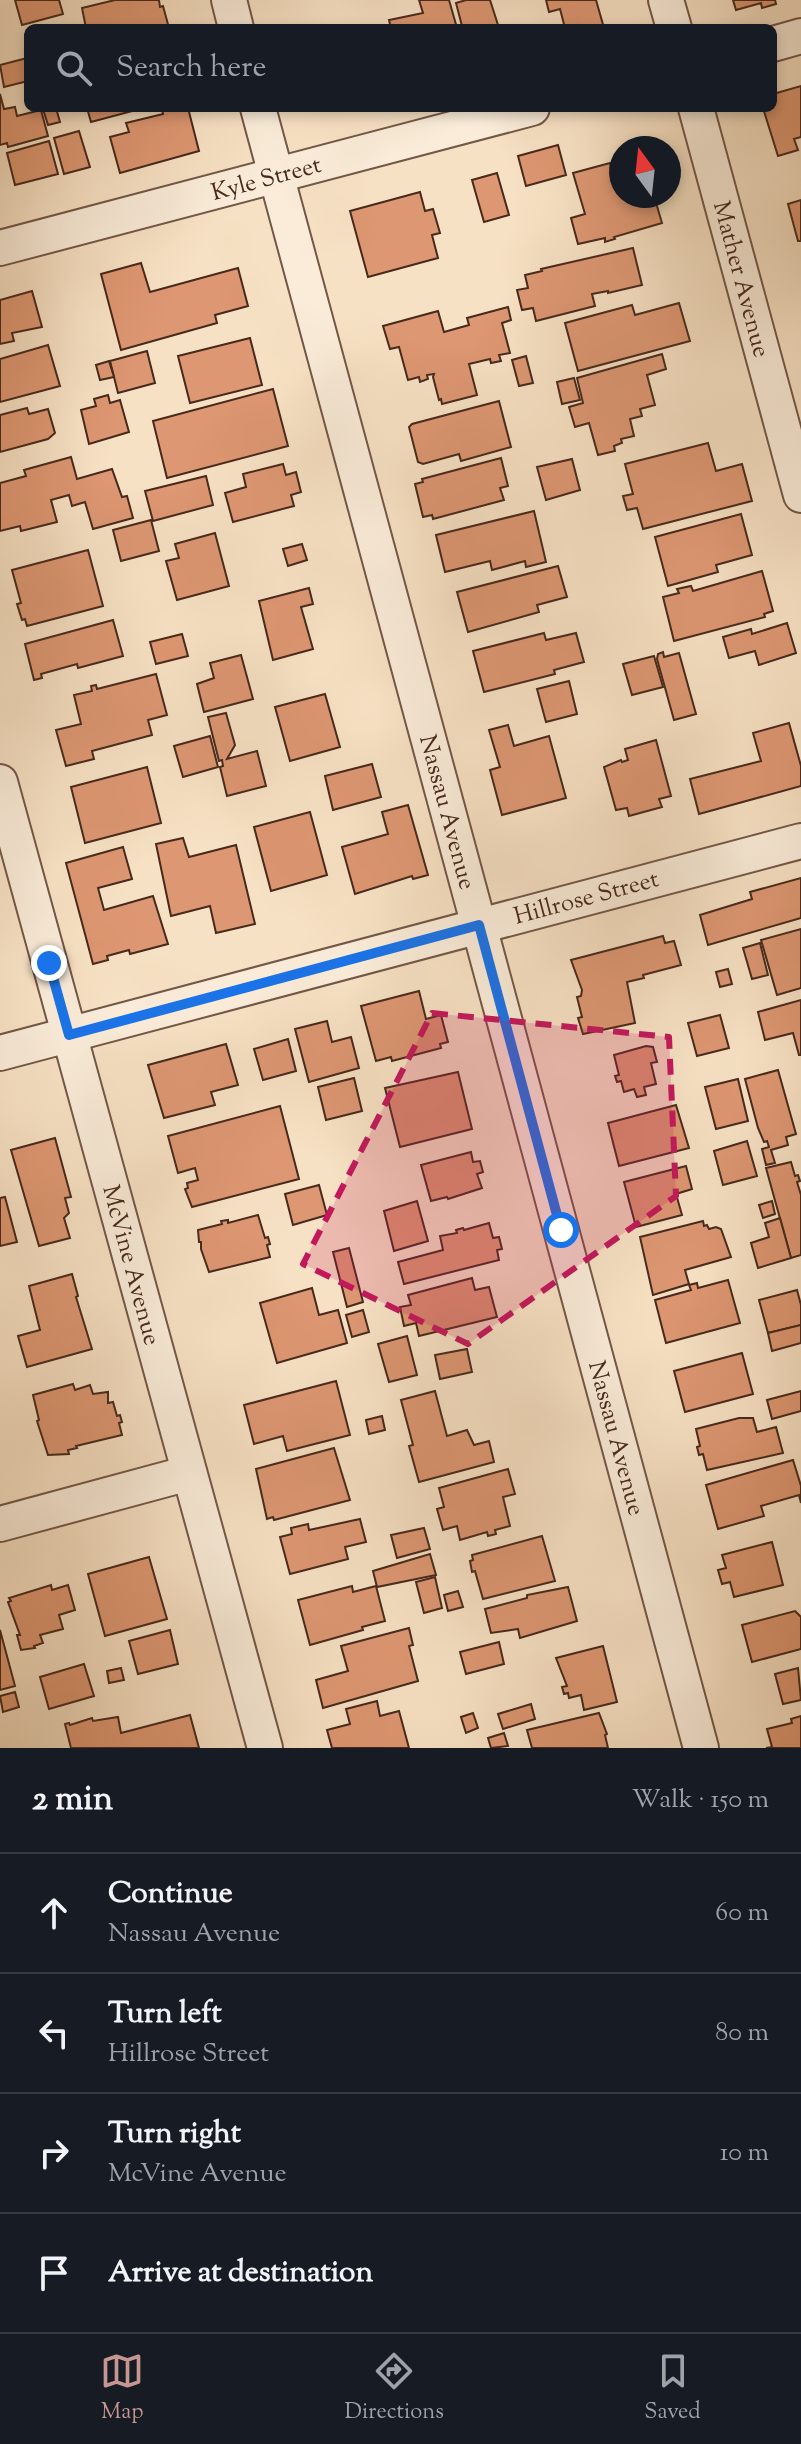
<!DOCTYPE html>
<html lang="en">
<head>
<meta charset="utf-8">
<style>
  :root { --surface:#171b24; --page:#242831; --text:#f1f3f6; --muted:#9ea1a6; --line:#363941; --accent:#c59692 }
  body { margin:0; font-family:"Sorts Mill Goudy",serif; background:var(--page); color:var(--text) }
  .compass { position:absolute; left:609px; top:136px; width:72px; height:72px; border-radius:50%; background:var(--surface); box-shadow:0 4px 12px #0003; rotate:345deg }
  .stop { position:absolute; width:24px; height:24px; margin:-18px; border:6px solid #1a73e8; border-radius:50%; background:#fff }
  .stop.end { background:#1a73e8; border-color:#fff; box-shadow:0 2px 8px #0008 }
  .list { margin:0; padding:0; list-style:none }
  h2 { display:flex; justify-content:space-between; align-items:center; height:104px; margin:0; padding:0 32px; font-size:34px }
  h2 small { font-size:26px; font-weight:400; color:var(--muted) }
  .list li { display:grid; grid-template-columns:52px 1fr auto; gap:24px; align-items:center; box-sizing:border-box; height:120px; padding:0 32px; border-top:2px solid var(--line) }
  .list b { display:block; font-size:30px; white-space:nowrap }
  .list p { margin:0; font-size:26px; white-space:nowrap; color:var(--muted) }
  .list em { font-size:26px; font-style:normal; color:var(--muted) }
  .icon { flex:none; width:44px; height:44px; fill:none; stroke:currentColor; stroke-width:2; stroke-linecap:round; stroke-linejoin:round }
  .map { position:relative; flex:none; width:801px; height:1748px; overflow:hidden }
  .search { position:absolute; background:var(--surface); box-shadow:0 4px 12px #0003; left:24px; right:24px; top:24px; height:88px; display:flex; align-items:center; gap:20px; box-sizing:border-box; padding:0 28px; border-radius:12px; color:var(--muted); font-size:30px }
  .sheet { height:584px; background:var(--surface) }
  nav { display:flex; justify-content:space-around; align-items:center; box-sizing:border-box; height:112px; border-top:2px solid var(--line); background:var(--surface); font-size:22px; color:var(--muted) }
  nav a { display:grid; justify-items:center; gap:4px }
  nav .on { color:var(--accent) }
  .map>svg:first-child { display:block }
</style>
</head>
<body>
<div class="map">
<svg width="801" height="1748" viewBox="0 0 801 1748">
  <rect width="100%" height="100%" fill="#f7e1c4"/>
  <filter id="stains"><feTurbulence type="fractalNoise" baseFrequency=".0025" numOctaves="4"/><feColorMatrix values="0 0 0 0 .2 0 0 0 0 .09 0 0 0 0 .02 0 0 0 .5 -.17"/></filter>
  <radialGradient id="worn" r=".72"><stop offset=".6" stop-color="#630" stop-opacity="0"/><stop offset="1" stop-color="#630" stop-opacity=".3"/></radialGradient>
  <g fill="#dd9772" stroke="#47291d" stroke-width="2">
    <path d="M 15,0 L 59,0 L 63,14 L 22,25 Z"/>
    <path d="M 115,0 L 159,0 L 160,7 L 163,6 L 169,28 L 86,28 L 82,8 Z"/>
    <path d="M 419,0 L 449,0 L 457,28 L 391,28 L 389,20 L 423,13 Z"/>
    <path d="M 466,0 L 490,0 L 499,28 L 460,28 L 462,26 L 456,3 Z"/>
    <path d="M 546,0 L 596,0 L 604,28 L 565,28 L 560,9 L 549,12 Z"/>
    <path d="M 733,0 L 775,0 L 776,4 L 762,8 L 761,3 L 736,10 Z"/>
    <path d="M 27,58 L 28,81 L 4,87 L 0,65 Z"/>
    <path d="M 801,86 L 801,137 L 794,139 L 798,150 L 778,156 L 763,108 L 773,108 L 773,94 Z"/>
    <path d="M 0,94 L 4,109 L 15,107 L 17,116 L 41,110 L 48,136 L 8,147 L 7,143 L 0,145 Z"/>
    <path d="M 56,108 L 60,122 L 48,125 L 43,109 Z"/>
    <path d="M 87,108 L 136,108 L 136,110 L 91,122 Z"/>
    <path d="M 174,108 L 175,111 L 188,108 L 199,151 L 120,173 L 110,137 L 129,132 L 126,123 L 163,114 L 162,109 Z"/>
    <path d="M 79,131 L 90,167 L 64,174 L 54,138 Z"/>
    <path d="M 49,141 L 58,174 L 15,185 L 7,153 Z"/>
    <path d="M 558,145 L 566,175 L 526,186 L 518,156 Z"/>
    <path d="M 610,163 L 619,195 L 654,196 L 662,223 L 614,237 L 615,239 L 605,242 L 605,238 L 578,244 L 571,218 L 585,214 L 573,173 Z"/>
    <path d="M 497,173 L 509,215 L 484,222 L 472,180 Z"/>
    <path d="M 420,192 L 425,211 L 433,209 L 440,233 L 432,235 L 438,258 L 368,277 L 350,211 Z"/>
    <path d="M 801,200 L 801,241 L 798,241 L 788,204 Z"/>
    <path d="M 633,248 L 642,285 L 608,293 L 608,291 L 592,294 L 595,306 L 536,321 L 533,308 L 522,310 L 517,290 L 528,288 L 525,275 L 542,271 L 541,269 Z"/>
    <path d="M 141,263 L 150,292 L 238,268 L 248,306 L 215,315 L 217,323 L 121,350 L 101,274 Z"/>
    <path d="M 32,291 L 42,327 L 12,333 L 14,341 L 0,344 L 0,300 Z"/>
    <path d="M 679,303 L 690,341 L 578,371 L 565,323 L 632,305 L 635,315 Z"/>
    <path d="M 508,307 L 511,320 L 502,323 L 510,353 L 499,355 L 501,361 L 491,363 L 490,359 L 469,364 L 477,395 L 442,404 L 441,399 L 439,400 L 433,377 L 434,374 L 427,375 L 428,379 L 420,382 L 419,377 L 408,380 L 399,347 L 390,349 L 383,326 L 438,311 L 444,332 L 469,325 L 467,318 Z"/>
    <path d="M 250,338 L 262,385 L 190,403 L 178,356 Z"/>
    <path d="M 48,345 L 60,386 L 0,402 L 0,359 Z"/>
    <path d="M 147,351 L 155,383 L 118,393 L 110,361 Z"/>
    <path d="M 662,354 L 666,369 L 647,375 L 655,405 L 640,409 L 642,416 L 630,419 L 634,436 L 621,439 L 622,443 L 614,446 L 615,451 L 598,455 L 589,423 L 575,427 L 569,407 L 583,403 L 577,378 Z"/>
    <path d="M 526,356 L 533,383 L 519,386 L 512,360 Z"/>
    <path d="M 109,361 L 114,377 L 100,380 L 96,365 Z"/>
    <path d="M 574,378 L 580,400 L 562,404 L 557,382 Z"/>
    <path d="M 273,389 L 288,446 L 167,478 L 153,421 Z"/>
    <path d="M 108,395 L 110,403 L 120,400 L 129,432 L 89,444 L 81,410 L 96,406 L 94,399 Z"/>
    <path d="M 499,401 L 511,447 L 461,461 L 459,454 L 423,464 L 418,462 L 409,427 L 412,424 Z"/>
    <path d="M 27,408 L 29,414 L 48,409 L 55,433 L 48,439 L 0,452 L 0,415 Z"/>
    <path d="M 708,443 L 716,471 L 742,464 L 752,501 L 643,529 L 637,508 L 627,510 L 623,496 L 633,494 L 625,464 Z"/>
    <path d="M 71,457 L 77,479 L 112,469 L 122,497 L 127,496 L 133,518 L 93,529 L 85,502 L 72,506 L 69,495 L 51,500 L 57,522 L 21,531 L 20,526 L 0,531 L 0,483 L 26,476 L 24,470 Z"/>
    <path d="M 501,458 L 508,486 L 500,488 L 504,500 L 433,519 L 432,515 L 423,517 L 415,484 L 423,482 L 422,479 Z"/>
    <path d="M 572,459 L 580,490 L 546,500 L 537,467 Z"/>
    <path d="M 283,464 L 286,475 L 296,472 L 301,492 L 291,495 L 294,506 L 233,522 L 225,493 L 246,487 L 243,474 Z"/>
    <path d="M 206,476 L 213,505 L 153,521 L 145,491 Z"/>
    <path d="M 534,511 L 546,562 L 526,567 L 525,561 L 492,570 L 490,561 L 445,572 L 436,535 Z"/>
    <path d="M 741,514 L 752,555 L 716,565 L 718,572 L 668,586 L 655,537 Z"/>
    <path d="M 151,520 L 159,551 L 121,561 L 113,530 Z"/>
    <path d="M 215,533 L 229,586 L 177,600 L 166,561 L 179,558 L 175,544 Z"/>
    <path d="M 302,544 L 307,560 L 288,566 L 283,549 Z"/>
    <path d="M 88,550 L 103,606 L 27,626 L 25,619 L 22,620 L 17,604 L 21,603 L 12,570 Z"/>
    <path d="M 558,566 L 567,597 L 537,605 L 539,612 L 468,632 L 457,592 Z"/>
    <path d="M 762,571 L 773,611 L 764,614 L 765,617 L 674,641 L 663,597 L 679,593 L 677,589 L 691,586 L 693,591 Z"/>
    <path d="M 309,588 L 313,604 L 301,607 L 313,649 L 273,660 L 259,601 Z"/>
    <path d="M 113,620 L 123,656 L 78,668 L 77,664 L 41,674 L 42,678 L 34,680 L 25,644 Z"/>
    <path d="M 787,623 L 796,653 L 759,665 L 755,651 L 729,658 L 723,637 L 751,629 L 752,634 Z"/>
    <path d="M 544,633 L 546,640 L 576,633 L 584,662 L 554,670 L 555,674 L 484,692 L 473,651 Z"/>
    <path d="M 182,634 L 188,656 L 156,664 L 150,642 Z"/>
    <path d="M 663,652 L 664,657 L 679,653 L 696,714 L 674,720 L 657,659 L 658,654 Z"/>
    <path d="M 241,655 L 253,699 L 204,712 L 197,684 L 214,678 L 210,663 Z"/>
    <path d="M 654,656 L 663,687 L 632,695 L 623,664 Z"/>
    <path d="M 156,674 L 167,715 L 148,720 L 152,735 L 92,751 L 94,759 L 66,766 L 56,730 L 81,724 L 74,695 L 92,691 L 91,686 L 96,685 L 97,689 Z"/>
    <path d="M 569,681 L 577,714 L 546,722 L 537,689 Z"/>
    <path d="M 325,694 L 340,747 L 290,761 L 275,707 Z"/>
    <path d="M 226,713 L 235,745 L 227,759 L 257,751 L 266,786 L 227,796 L 220,767 L 223,766 L 222,760 L 219,761 L 208,717 Z"/>
    <path d="M 789,723 L 801,766 L 801,786 L 699,814 L 690,779 L 761,761 L 753,733 Z"/>
    <path d="M 508,725 L 514,746 L 549,736 L 566,798 L 502,815 L 490,770 L 500,767 L 489,730 Z"/>
    <path d="M 210,736 L 218,767 L 183,777 L 174,746 Z"/>
    <path d="M 656,740 L 671,796 L 659,799 L 662,807 L 629,816 L 627,808 L 616,810 L 604,767 L 621,760 L 622,762 L 628,760 L 625,749 Z"/>
    <path d="M 372,764 L 381,797 L 333,810 L 325,776 Z"/>
    <path d="M 147,767 L 161,823 L 85,843 L 71,787 Z"/>
    <path d="M 408,805 L 428,875 L 413,879 L 412,876 L 355,894 L 342,847 L 388,834 L 382,812 Z"/>
    <path d="M 310,812 L 327,875 L 271,891 L 254,827 Z"/>
    <path d="M 183,838 L 189,857 L 236,845 L 255,924 L 216,933 L 210,906 L 171,916 L 156,844 Z"/>
    <path d="M 123,847 L 132,879 L 98,888 L 104,910 L 153,896 L 168,944 L 130,954 L 129,950 L 107,956 L 108,960 L 93,964 L 66,863 Z"/>
    <path d="M 801,878 L 801,918 L 708,945 L 700,915 L 752,899 L 750,892 Z"/>
    <path d="M 801,929 L 801,988 L 777,995 L 761,940 Z"/>
    <path d="M 663,936 L 665,943 L 674,941 L 681,965 L 643,975 L 644,978 L 627,982 L 635,1023 L 583,1034 L 578,1018 L 582,1017 L 577,997 L 581,996 L 582,990 L 571,960 Z"/>
    <path d="M 760,943 L 768,975 L 752,979 L 743,948 Z"/>
    <path d="M 728,969 L 732,984 L 720,987 L 716,972 Z"/>
    <path d="M 419,991 L 426,1019 L 441,1015 L 448,1042 L 440,1044 L 441,1048 L 392,1061 L 391,1057 L 376,1061 L 361,1006 Z"/>
    <path d="M 801,1000 L 801,1055 L 799,1055 L 793,1033 L 765,1040 L 758,1012 Z"/>
    <path d="M 720,1015 L 729,1048 L 697,1056 L 688,1023 Z"/>
    <path d="M 327,1021 L 332,1042 L 351,1037 L 359,1068 L 309,1082 L 295,1029 Z"/>
    <path d="M 288,1039 L 296,1071 L 263,1080 L 254,1049 Z"/>
    <path d="M 226,1044 L 238,1085 L 211,1092 L 215,1105 L 164,1118 L 148,1065 Z"/>
    <path d="M 646,1046 L 653,1047 L 657,1062 L 651,1063 L 656,1084 L 644,1087 L 646,1095 L 637,1097 L 634,1089 L 624,1092 L 621,1081 L 617,1082 L 615,1076 L 619,1075 L 614,1055 Z"/>
    <path d="M 778,1070 L 796,1134 L 786,1137 L 788,1145 L 771,1150 L 775,1163 L 766,1165 L 762,1149 L 769,1147 L 767,1141 L 764,1142 L 758,1128 L 745,1079 Z"/>
    <path d="M 458,1072 L 472,1129 L 400,1147 L 385,1088 Z"/>
    <path d="M 354,1078 L 362,1111 L 326,1120 L 318,1087 Z"/>
    <path d="M 738,1079 L 748,1121 L 716,1129 L 705,1087 Z"/>
    <path d="M 676,1105 L 689,1148 L 619,1166 L 608,1123 Z"/>
    <path d="M 280,1106 L 299,1179 L 192,1207 L 185,1189 L 188,1188 L 187,1183 L 198,1180 L 195,1168 L 178,1173 L 168,1136 Z"/>
    <path d="M 55,1138 L 71,1197 L 65,1198 L 69,1213 L 64,1218 L 70,1238 L 39,1246 L 11,1150 Z"/>
    <path d="M 747,1141 L 757,1176 L 723,1185 L 714,1151 Z"/>
    <path d="M 471,1152 L 473,1162 L 480,1161 L 483,1172 L 477,1174 L 482,1188 L 448,1199 L 447,1197 L 431,1201 L 421,1165 Z"/>
    <path d="M 791,1162 L 795,1176 L 798,1175 L 800,1181 L 797,1182 L 801,1195 L 801,1255 L 791,1258 L 766,1168 Z"/>
    <path d="M 686,1166 L 692,1189 L 676,1194 L 682,1215 L 636,1227 L 624,1182 Z"/>
    <path d="M 319,1185 L 327,1215 L 293,1225 L 285,1194 Z"/>
    <path d="M 5,1197 L 17,1242 L 0,1246 L 0,1198 Z"/>
    <path d="M 417,1201 L 428,1241 L 394,1251 L 384,1211 Z"/>
    <path d="M 772,1201 L 775,1214 L 763,1218 L 759,1205 Z"/>
    <path d="M 258,1215 L 265,1238 L 268,1237 L 270,1244 L 267,1245 L 270,1257 L 209,1272 L 201,1249 L 201,1242 L 199,1242 L 198,1230 L 222,1224 L 221,1221 L 228,1220 L 228,1223 Z"/>
    <path d="M 780,1218 L 791,1258 L 758,1268 L 751,1243 L 769,1237 L 765,1223 Z"/>
    <path d="M 703,1221 L 704,1226 L 707,1225 L 709,1229 L 716,1227 L 721,1229 L 731,1257 L 685,1270 L 689,1284 L 653,1295 L 640,1237 Z"/>
    <path d="M 489,1223 L 493,1238 L 499,1237 L 502,1249 L 497,1250 L 499,1260 L 404,1284 L 398,1262 L 443,1250 L 440,1236 L 457,1233 L 456,1230 L 463,1228 L 464,1230 Z"/>
    <path d="M 349,1248 L 363,1302 L 347,1307 L 333,1252 Z"/>
    <path d="M 72,1274 L 78,1296 L 76,1297 L 92,1349 L 27,1367 L 18,1336 L 40,1330 L 29,1286 Z"/>
    <path d="M 472,1278 L 475,1290 L 489,1287 L 497,1317 L 419,1336 L 416,1323 L 404,1326 L 400,1307 L 411,1305 L 408,1295 Z"/>
    <path d="M 728,1280 L 740,1323 L 666,1343 L 655,1300 L 691,1290 L 689,1285 L 697,1283 L 698,1288 Z"/>
    <path d="M 312,1288 L 319,1315 L 338,1310 L 347,1343 L 277,1363 L 260,1303 Z"/>
    <path d="M 797,1290 L 801,1305 L 801,1325 L 768,1333 L 759,1300 Z"/>
    <path d="M 363,1310 L 369,1332 L 352,1337 L 346,1315 Z"/>
    <path d="M 801,1325 L 801,1343 L 772,1351 L 768,1333 Z"/>
    <path d="M 407,1336 L 417,1375 L 389,1382 L 378,1344 Z"/>
    <path d="M 467,1349 L 472,1372 L 440,1379 L 435,1355 Z"/>
    <path d="M 742,1353 L 753,1394 L 685,1412 L 674,1371 Z"/>
    <path d="M 336,1381 L 350,1435 L 287,1451 L 283,1436 L 254,1444 L 244,1405 Z"/>
    <path d="M 73,1384 L 75,1390 L 90,1385 L 93,1394 L 108,1392 L 108,1403 L 113,1402 L 117,1416 L 120,1415 L 122,1422 L 119,1423 L 122,1435 L 76,1446 L 77,1448 L 68,1450 L 69,1454 L 48,1455 L 37,1421 L 39,1420 L 33,1395 Z"/>
    <path d="M 435,1391 L 447,1436 L 467,1430 L 474,1445 L 489,1441 L 494,1462 L 419,1482 L 409,1446 L 413,1445 L 401,1400 Z"/>
    <path d="M 801,1391 L 801,1411 L 772,1419 L 767,1400 Z"/>
    <path d="M 382,1416 L 385,1430 L 369,1434 L 366,1420 Z"/>
    <path d="M 739,1418 L 753,1418 L 757,1432 L 776,1427 L 783,1453 L 707,1470 L 703,1454 L 699,1455 L 697,1447 L 700,1446 L 696,1429 Z"/>
    <path d="M 334,1448 L 350,1500 L 274,1520 L 273,1517 L 267,1519 L 256,1469 Z"/>
    <path d="M 793,1460 L 801,1486 L 801,1503 L 799,1495 L 761,1506 L 764,1516 L 718,1529 L 706,1485 Z"/>
    <path d="M 508,1469 L 515,1494 L 503,1497 L 510,1526 L 495,1530 L 496,1534 L 488,1536 L 487,1532 L 460,1540 L 457,1526 L 443,1530 L 437,1509 L 444,1507 L 439,1488 Z"/>
    <path d="M 360,1519 L 366,1542 L 345,1547 L 348,1559 L 290,1574 L 280,1537 L 292,1534 L 291,1528 L 308,1524 L 309,1530 Z"/>
    <path d="M 424,1528 L 430,1549 L 397,1558 L 391,1535 Z"/>
    <path d="M 542,1536 L 555,1581 L 483,1599 L 475,1571 L 472,1572 L 470,1561 L 473,1560 L 472,1555 Z"/>
    <path d="M 772,1542 L 783,1585 L 734,1597 L 730,1582 L 722,1584 L 718,1570 L 726,1568 L 722,1555 Z"/>
    <path d="M 430,1554 L 436,1575 L 377,1587 L 373,1571 Z"/>
    <path d="M 149,1557 L 167,1619 L 105,1636 L 88,1574 Z"/>
    <path d="M 435,1577 L 442,1608 L 424,1613 L 416,1582 Z"/>
    <path d="M 51,1585 L 52,1590 L 68,1585 L 75,1610 L 59,1615 L 63,1629 L 40,1635 L 43,1643 L 34,1646 L 35,1648 L 21,1650 L 17,1635 L 20,1635 L 8,1602 L 11,1601 L 9,1598 Z"/>
    <path d="M 352,1586 L 353,1592 L 376,1586 L 385,1621 L 362,1627 L 363,1630 L 310,1645 L 298,1600 Z"/>
    <path d="M 568,1587 L 577,1621 L 520,1638 L 518,1629 L 491,1633 L 485,1609 L 527,1598 L 527,1595 Z"/>
    <path d="M 458,1591 L 463,1607 L 448,1611 L 444,1595 Z"/>
    <path d="M 795,1611 L 801,1617 L 801,1649 L 752,1662 L 742,1625 Z"/>
    <path d="M 409,1628 L 413,1645 L 409,1646 L 418,1681 L 323,1708 L 316,1680 L 348,1671 L 341,1646 Z"/>
    <path d="M 0,1630 L 15,1686 L 0,1690 Z"/>
    <path d="M 170,1630 L 178,1664 L 138,1674 L 129,1641 Z"/>
    <path d="M 499,1642 L 504,1664 L 466,1674 L 460,1652 Z"/>
    <path d="M 603,1646 L 617,1702 L 584,1710 L 581,1695 L 569,1698 L 568,1693 L 564,1694 L 562,1687 L 567,1686 L 556,1658 Z"/>
    <path d="M 84,1664 L 94,1696 L 49,1709 L 40,1677 Z"/>
    <path d="M 121,1668 L 124,1680 L 109,1683 L 107,1671 Z"/>
    <path d="M 798,1668 L 801,1700 L 783,1704 L 775,1674 Z"/>
    <path d="M 15,1692 L 19,1707 L 3,1712 L 0,1696 Z"/>
    <path d="M 377,1701 L 380,1716 L 399,1711 L 409,1748 L 332,1748 L 327,1730 L 350,1724 L 346,1709 Z"/>
    <path d="M 531,1704 L 535,1719 L 503,1729 L 498,1714 Z"/>
    <path d="M 473,1713 L 478,1728 L 466,1733 L 461,1717 Z"/>
    <path d="M 599,1713 L 607,1734 L 605,1735 L 608,1748 L 532,1748 L 527,1730 Z"/>
    <path d="M 190,1715 L 199,1748 L 71,1748 L 65,1724 L 69,1723 L 70,1725 L 92,1718 L 93,1721 L 118,1717 L 121,1733 Z"/>
    <path d="M 801,1716 L 801,1748 L 766,1748 L 772,1747 L 767,1729 L 792,1723 L 791,1719 Z"/>
    <path d="M 504,1733 L 508,1746 L 491,1748 L 488,1738 Z"/>
  </g>
  <g fill="none" stroke-linecap="round" stroke-linejoin="round">
    <g stroke="#735747" stroke-width="38">
      <g id="minor">
        <path d="M 229,0 L 236,28"/>
        <path d="M 666,0 L 674,28"/>
        <path d="M 773,44 L 801,36"/>
        <path d="M 258,108 L 701,1748"/>
        <path d="M 696,108 L 801,495"/>
        <path d="M 0,248 L 532,108"/>
        <path d="M 0,782 L 265,1748"/>
        <path d="M 0,1053 L 801,841"/>
        <path d="M 0,1524 L 189,1473"/>
      </g>
    </g>
    <use href="#minor" stroke="#faecd9" stroke-width="34"/>
  </g>
  <g fill="none" stroke-linecap="round" stroke-linejoin="round">
    <path stroke="#1a73e8" stroke-width="10" d="M 49,963 L 69,1035 L 479,925 L 561,1230"/>
  </g>
  <path fill="#c2185b" fill-opacity="0.2" stroke="#c2185b" stroke-width="6" stroke-dasharray="16 10" stroke-linejoin="round" d="M 432,1013 L 669,1037 L 676,1196 L 468,1344 L 303,1264 Z"/>
  <g text-anchor="middle" stroke-width="6" stroke-linejoin="round" paint-order="stroke">
    <g font-size="24" fill="#47291d" stroke="#faecd9">
      <text transform="translate(266 178) rotate(-15)" y="8">Kyle Street</text>
      <text transform="translate(742 279) rotate(75)" y="8">Mather Avenue</text>
      <text transform="translate(448 812) rotate(75)" y="8">Nassau Avenue</text>
      <text transform="translate(586 897) rotate(-15)" y="8">Hillrose Street</text>
      <text transform="translate(132 1265) rotate(75)" y="8">McVine Avenue</text>
      <text transform="translate(617 1438) rotate(75)" y="8">Nassau Avenue</text>
    </g>
  </g>
  <rect width="100%" height="100%" filter="url(#stains)"/>
  <rect width="100%" height="100%" fill="url(#worn)"/>
</svg>
<svg class="compass" viewBox="-18 -18 36 36"><path d="M0-13l5 13h-10z" fill="#e53935"/><path d="M0 13l5-13h-10z" fill="#9ea1a6"/></svg>
<div class="stop" style="left:561px;top:1230px"></div>
<div class="stop end" style="left:49px;top:963px"></div>
<div class="search"><svg class="icon" aria-label="search" viewBox="0 0 24 24"><circle cx="10" cy="10" r="6"/><path d="M15 15l6 6"/></svg>Search here</div>
</div>
<section class="sheet">
<h2>2 min<small>Walk · 150 m</small></h2>
<ul class="list">
<li><svg class="icon" aria-label="ahead" viewBox="0 0 24 24"><path d="M12 20V5M6 11l6-6 6 6"/></svg><div><b>Continue</b><p>Nassau Avenue</p></div><em>60 m</em></li>
<li><svg class="icon" aria-label="left" viewBox="0 0 24 24"><path d="M17 20v-9H6M10 6l-5 5 5 5"/></svg><div><b>Turn left</b><p>Hillrose Street</p></div><em>80 m</em></li>
<li><svg class="icon" aria-label="right" viewBox="0 0 24 24"><path d="M7 20v-9h11M14 6l5 5-5 5"/></svg><div><b>Turn right</b><p>McVine Avenue</p></div><em>10 m</em></li>
<li><svg class="icon" aria-label="arrive" viewBox="0 0 24 24"><path d="M6 21V4h12l-3 4 3 4H6"/></svg><div><b>Arrive at destination</b></div></li>
</ul>
</section>
<nav>
<a class="on"><svg class="icon" aria-label="map" viewBox="0 0 24 24"><path d="M3 6l6-2 6 2 6-2v14l-6 2-6-2-6 2zM9 4v14M15 6v14"/></svg>Map</a>
<a><svg class="icon" aria-label="directions" viewBox="0 0 24 24"><path d="M12 3l9 9-9 9-9-9zM9 14v-3h6M13 9l2 2-2 2"/></svg>Directions</a>
<a><svg class="icon" aria-label="saved" viewBox="0 0 24 24"><path d="M7 4h10v16l-5-4-5 4z"/></svg>Saved</a>
</nav>
</body>
</html>
